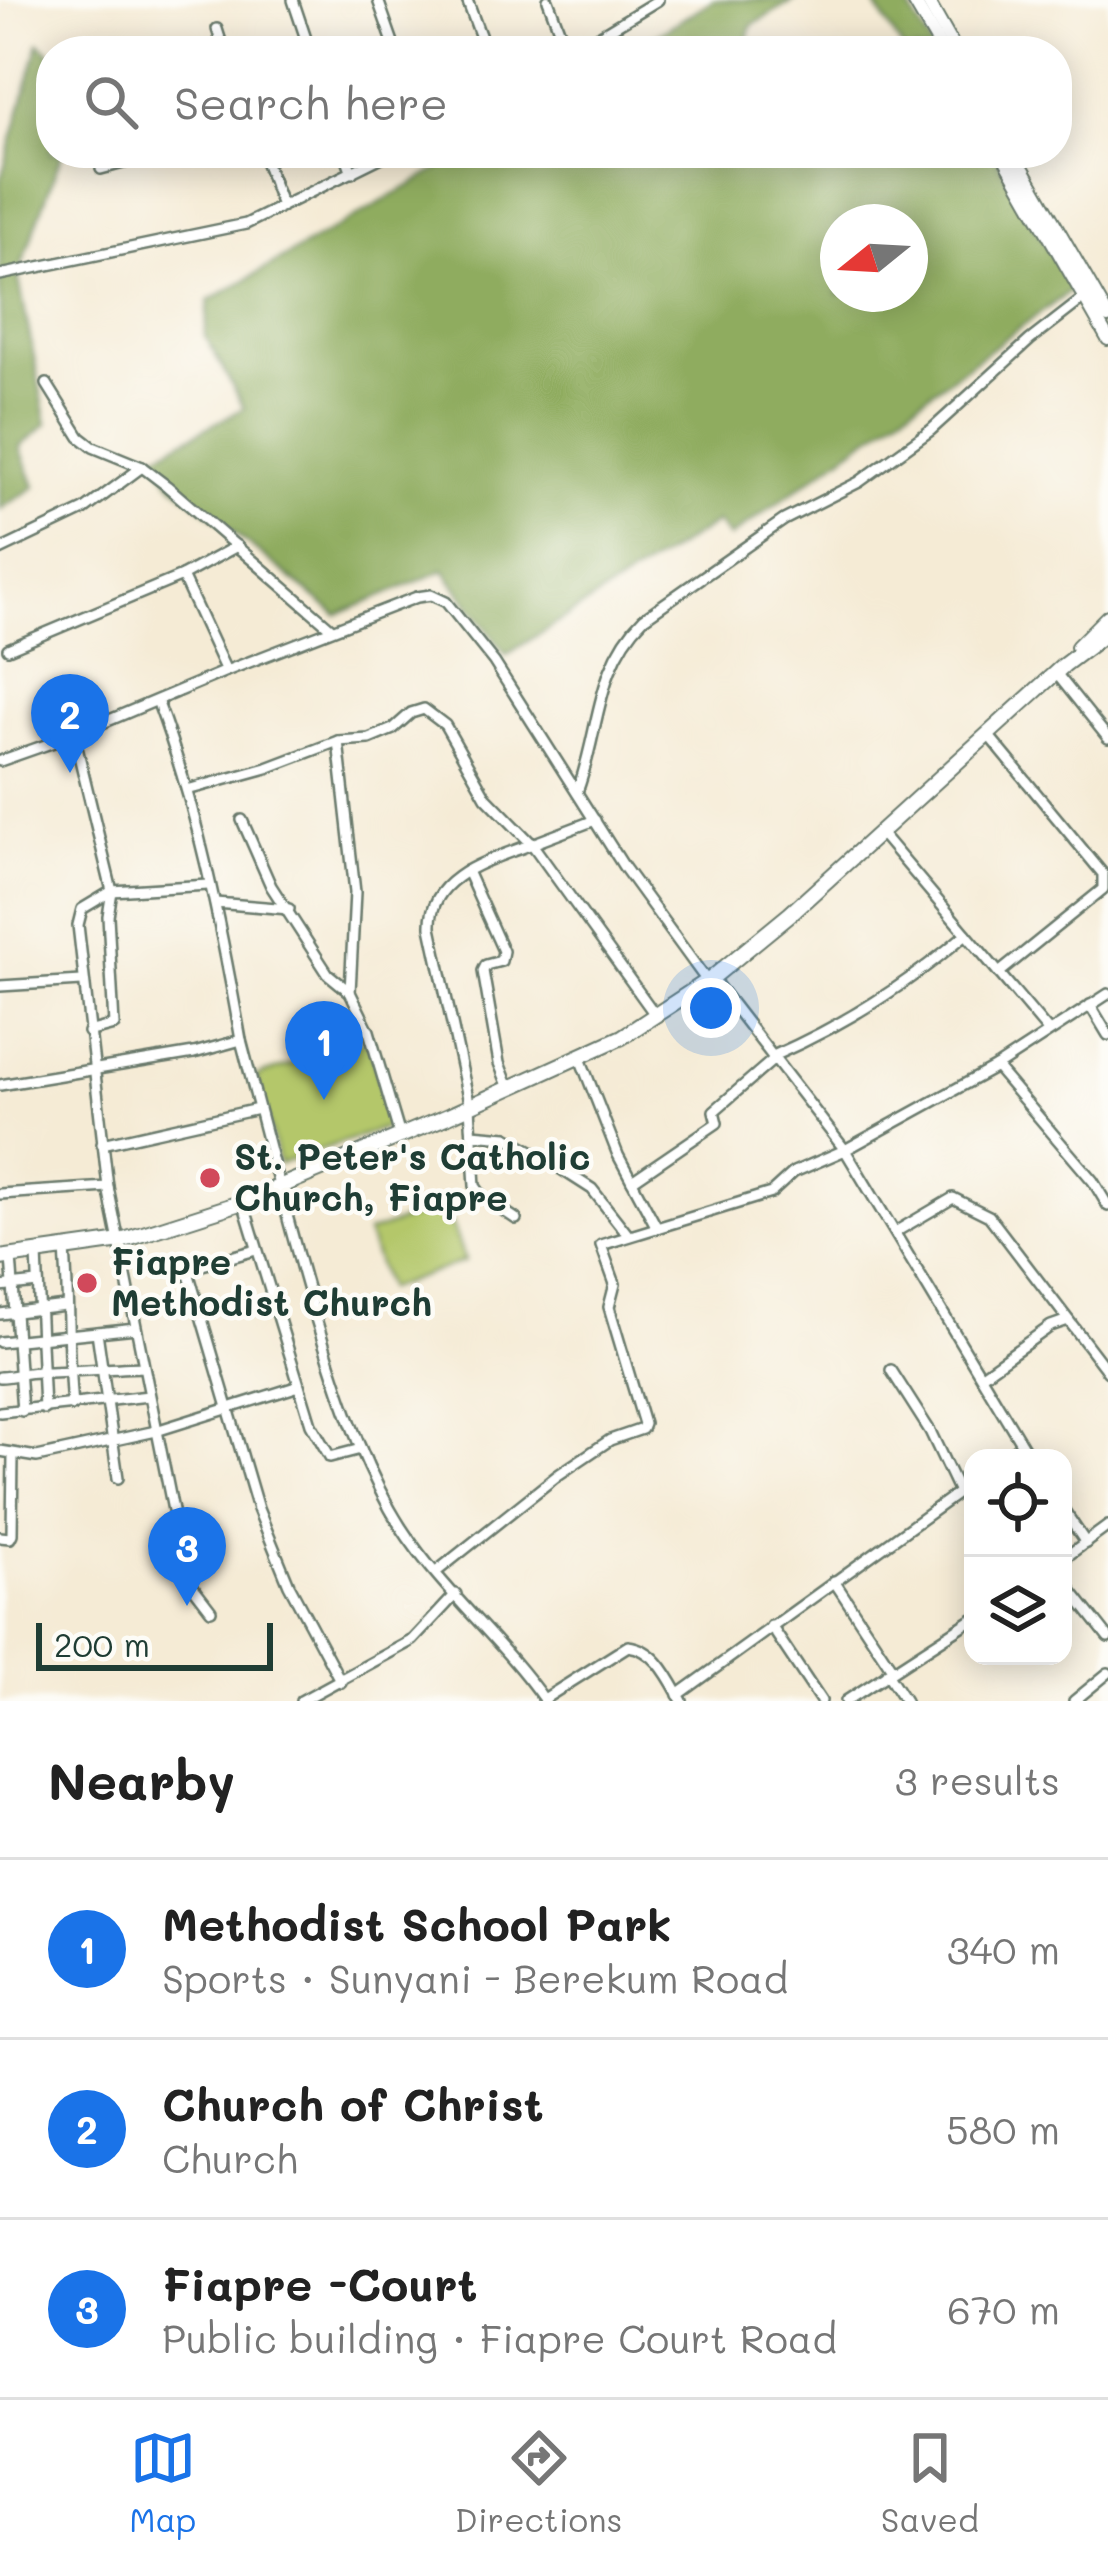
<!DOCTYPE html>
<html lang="en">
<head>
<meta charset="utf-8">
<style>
  :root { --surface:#fff; --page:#f2f2f2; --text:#222; --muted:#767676; --line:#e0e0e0; --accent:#1a73e8 }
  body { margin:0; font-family:Mali,sans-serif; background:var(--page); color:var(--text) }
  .controls { position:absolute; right:36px; bottom:36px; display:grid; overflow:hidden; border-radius:24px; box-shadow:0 6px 30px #0003 }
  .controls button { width:108px; height:108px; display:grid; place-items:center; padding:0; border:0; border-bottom:3px solid var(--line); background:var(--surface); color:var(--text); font:60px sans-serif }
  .compass { position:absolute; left:820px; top:204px; width:108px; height:108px; border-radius:50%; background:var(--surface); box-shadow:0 6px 30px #0003; rotate:252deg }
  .scale { position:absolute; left:36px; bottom:30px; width:237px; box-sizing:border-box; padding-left:12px; border:6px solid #1f3d34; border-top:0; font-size:33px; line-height:42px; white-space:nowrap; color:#1f3d34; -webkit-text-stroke:9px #fdfcf7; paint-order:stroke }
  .you { position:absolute; left:711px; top:1008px; width:42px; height:42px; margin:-30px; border:9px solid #fff; border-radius:50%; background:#1a73e8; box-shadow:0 0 0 18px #1a73e833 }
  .badge { display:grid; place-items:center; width:78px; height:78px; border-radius:50%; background:var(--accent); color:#fff; font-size:39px; font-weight:700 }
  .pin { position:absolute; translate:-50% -99px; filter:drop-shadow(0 3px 6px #0008) }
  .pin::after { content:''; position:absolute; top:63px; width:42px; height:36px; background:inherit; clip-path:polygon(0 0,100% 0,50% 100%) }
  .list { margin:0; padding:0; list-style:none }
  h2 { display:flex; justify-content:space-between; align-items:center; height:156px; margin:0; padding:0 48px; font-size:51px }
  h2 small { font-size:39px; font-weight:400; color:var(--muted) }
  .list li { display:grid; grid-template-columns:78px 1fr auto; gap:36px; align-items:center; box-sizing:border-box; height:180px; padding:0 48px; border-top:3px solid var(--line) }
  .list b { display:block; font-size:45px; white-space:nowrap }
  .list p { margin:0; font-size:39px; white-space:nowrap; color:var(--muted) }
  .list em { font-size:39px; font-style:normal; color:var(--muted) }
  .icon { flex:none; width:66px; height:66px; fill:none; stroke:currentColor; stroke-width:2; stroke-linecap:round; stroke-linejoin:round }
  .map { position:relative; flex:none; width:1108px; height:1701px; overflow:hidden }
  .search { position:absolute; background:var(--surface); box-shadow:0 6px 30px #0003; left:36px; right:36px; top:36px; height:132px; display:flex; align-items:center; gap:30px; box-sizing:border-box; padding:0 42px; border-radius:48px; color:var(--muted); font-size:45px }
  .sheet { height:696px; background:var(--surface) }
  nav { display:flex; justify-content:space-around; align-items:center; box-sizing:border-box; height:168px; border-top:3px solid var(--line); background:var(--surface); font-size:33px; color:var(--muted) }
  nav a { display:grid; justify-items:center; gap:6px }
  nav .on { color:var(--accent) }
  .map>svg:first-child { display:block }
</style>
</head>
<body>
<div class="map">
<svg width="1108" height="1701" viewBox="0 0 1108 1701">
  <rect width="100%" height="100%" fill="#fdfcf7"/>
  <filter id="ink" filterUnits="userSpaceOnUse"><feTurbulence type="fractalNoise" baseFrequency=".00833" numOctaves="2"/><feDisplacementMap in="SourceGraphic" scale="24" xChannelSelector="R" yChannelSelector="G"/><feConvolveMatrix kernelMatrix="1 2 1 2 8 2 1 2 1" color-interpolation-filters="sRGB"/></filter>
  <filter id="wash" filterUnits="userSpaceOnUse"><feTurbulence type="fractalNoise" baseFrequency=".004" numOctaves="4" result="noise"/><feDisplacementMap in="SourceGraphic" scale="48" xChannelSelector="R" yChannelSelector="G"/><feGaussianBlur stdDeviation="2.7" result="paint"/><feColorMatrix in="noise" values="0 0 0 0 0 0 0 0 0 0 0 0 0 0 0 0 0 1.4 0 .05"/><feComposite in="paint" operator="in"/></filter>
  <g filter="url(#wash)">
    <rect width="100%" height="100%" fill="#f5ebd5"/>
    <g fill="#b4c76b" stroke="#6a8250" stroke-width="3">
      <path d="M 368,1040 L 392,1125 L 279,1164 L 256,1076 Z"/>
      <path d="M 445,1206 L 465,1261 L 387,1289 L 367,1233 Z"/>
    </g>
    <g fill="#8fac5f" stroke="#57744a" stroke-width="3" fill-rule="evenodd">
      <path d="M 713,0 L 794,0 L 751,26 L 746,51 L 631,51 Z"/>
      <path d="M 869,0 L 905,0 L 934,51 L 904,51 L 873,1 Z"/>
      <path d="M 39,43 L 51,54 L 51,153 L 62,153 L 18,275 L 47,424 L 20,447 L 35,487 L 0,509 L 0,182 Z"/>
      <path d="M 467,153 L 993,153 L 1072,290 L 729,538 L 717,522 L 506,655 L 444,570 L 337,615 L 169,481 L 155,455 L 244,408 L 205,335 L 209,301 ZM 910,222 L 910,294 L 838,294 L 838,222 Z"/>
    </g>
  </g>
  <g filter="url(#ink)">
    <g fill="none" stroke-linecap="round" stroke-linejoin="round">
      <g stroke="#6a7a6c" stroke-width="14">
        <g id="street">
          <path d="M 293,0 L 310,51"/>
          <path d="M 378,0 L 396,51"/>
          <path d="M 467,0 L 486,51"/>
          <path d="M 548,0 L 567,51"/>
          <path d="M 217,29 L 224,51"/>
          <path d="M 574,51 L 658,0"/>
          <path d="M 262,153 L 282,206"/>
          <path d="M 345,153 L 352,173"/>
          <path d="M 101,169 L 161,153"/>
          <path d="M 0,275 L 246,224 L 390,153"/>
          <path d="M 47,384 L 80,437 L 93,447 L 142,467 L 167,486 L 332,629"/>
          <path d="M 0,550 L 84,510 L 142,467"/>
          <path d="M 182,576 L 237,546"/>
          <path d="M 8,649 L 182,576 L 226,671 L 417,597 L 431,595 L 446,602 L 494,662 L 624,867 L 707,981"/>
          <path d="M 1056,673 L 1108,738"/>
          <path d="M 158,703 C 198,810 221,927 241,1040"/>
          <path d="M 74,735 L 226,671"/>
          <path d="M 989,736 L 1103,874 L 1103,889 L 999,973"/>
          <path d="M 338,741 L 355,892 L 350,992"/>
          <path d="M 0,761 L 74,735 L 112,891 L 108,916 L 114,1025 L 88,1032"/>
          <path d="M 187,790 L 267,768 L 338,741 L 369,739 L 393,729 L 411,713 L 424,709 L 445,725 L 486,797 L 532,844 L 595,820"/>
          <path d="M 577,792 C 600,732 595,666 644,618 L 784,520 L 859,482 L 931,430 L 1030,340 L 1084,298"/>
          <path d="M 242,820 L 271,886 L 328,974 L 350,992 L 369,1031 L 400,1136"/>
          <path d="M 879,831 L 1048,1031"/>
          <path d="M 467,871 L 503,951 L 501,961 L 486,965 L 483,971 L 499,1063 L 509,1088"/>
          <path d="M 208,885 L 112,891 L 82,909 L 78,925 L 108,1187 L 182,1555 L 191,1584 L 211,1610"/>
          <path d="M 215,903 L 289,909"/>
          <path d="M 712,978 L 845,1150 L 996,1067 L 1108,994"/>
          <path d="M 0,986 L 82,981"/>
          <path d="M 1090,1005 L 1108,1035"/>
          <path d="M 773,1056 C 844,1025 907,985 966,934"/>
          <path d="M 580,1058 L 618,1155 L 657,1228"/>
          <path d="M 996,1067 L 1093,1181 L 1108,1206"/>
          <path d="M 0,1085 L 194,1053 L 241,1040 C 266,1134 289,1229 317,1322 C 337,1387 357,1450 390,1509 C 430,1581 498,1634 545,1701"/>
          <path d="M 472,1134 L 507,1137 L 539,1155 L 592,1189 L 628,1235"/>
          <path d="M 102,1144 L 258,1109"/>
          <path d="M 632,1181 L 717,1123 L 714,1111 L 774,1059"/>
          <path d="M 0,1194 L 108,1187"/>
          <path d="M 243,1202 L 311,1424 L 330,1457 L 361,1449"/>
          <path d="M 516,1219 L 483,1197 L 475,1186 L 470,1107 L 431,927 C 429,875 491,860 532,844 L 656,1016"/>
          <path d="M 897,1231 L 953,1198 L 989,1216 L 1108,1372"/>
          <path d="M 65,1250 C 69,1302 67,1353 72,1406"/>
          <path d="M 256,1250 L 195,1267 L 189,1275 L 258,1509 L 289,1585 L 341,1682"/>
          <path d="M 37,1254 L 44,1409"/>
          <path d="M 11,1257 L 22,1411"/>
          <path d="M 0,1287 L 38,1283"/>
          <path d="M 0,1314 L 65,1306"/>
          <path d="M 97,1332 L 118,1478"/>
          <path d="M 0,1342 L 136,1328"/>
          <path d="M 891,1370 L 930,1431 L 959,1492"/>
          <path d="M 982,1375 L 1051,1326 L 1068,1320"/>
          <path d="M 0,1377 C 13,1377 25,1372 38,1372 C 72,1372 107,1368 143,1367"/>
          <path d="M 0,1412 L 149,1396"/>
          <path d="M 0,1451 L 37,1457 L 156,1431 L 299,1386"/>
          <path d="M 1004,1458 L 1021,1445"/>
          <path d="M 1063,1509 L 1086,1543"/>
          <path d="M 0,1537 L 10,1538 L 12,1534 L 13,1456"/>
          <path d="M 1063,1559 L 1108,1526"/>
          <path d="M 436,1572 L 558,1475 L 610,1440 L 642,1429 L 644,1424 L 609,1307 L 615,1284 L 601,1245 L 771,1193 L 794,1172 L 845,1150 L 1030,1458"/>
          <path d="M 1063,1580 L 1108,1637"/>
          <path d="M 834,1581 L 892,1669"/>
          <path d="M 771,1626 L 821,1701"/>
          <path d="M 887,1673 L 905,1701"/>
          <path d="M 678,1695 L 973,1482"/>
          <path d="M 544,1699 L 628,1646 C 656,1649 669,1678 682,1701"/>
          <path d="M 301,1701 L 413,1640 L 456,1594"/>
          <path d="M 846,1701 L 973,1619"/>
          <path d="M 1074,1701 L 1108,1673"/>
        </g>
      </g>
      <g stroke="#6a7a6c" stroke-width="16">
        <g id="secondary">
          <path d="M 913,0 L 943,51"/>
          <path d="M 927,0 L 956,51"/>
          <path d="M 1002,153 L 1108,339"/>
          <path d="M 1014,153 L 1108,317"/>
        </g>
      </g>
      <g stroke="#6a7a6c" stroke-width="18">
        <g id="primary">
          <path d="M 1078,647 L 1108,617"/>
          <path d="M 0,1258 L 121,1241 L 243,1202 L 448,1116 L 622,1037 L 712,978 L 790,914 L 1064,665 L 1108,632"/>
        </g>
      </g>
      <use href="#street" stroke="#fff" stroke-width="9"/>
      <use href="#secondary" stroke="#fff" stroke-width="12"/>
      <use href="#primary" stroke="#fff" stroke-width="14"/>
    </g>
  </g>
  <g fill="#d1495b" stroke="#fdfcf7" stroke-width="4.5">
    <circle cx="210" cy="1178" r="12"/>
    <circle cx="87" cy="1283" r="12"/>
  </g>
  <g text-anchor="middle" stroke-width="9" stroke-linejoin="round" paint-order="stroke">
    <g font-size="36" font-weight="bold" fill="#1f3d34" stroke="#fdfcf7" text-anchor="start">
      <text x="234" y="1170">St. Peter's Catholic<tspan x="234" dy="41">Church, Fiapre</tspan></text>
      <text x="111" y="1275">Fiapre<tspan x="111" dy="41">Methodist Church</tspan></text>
    </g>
  </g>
</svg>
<div class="controls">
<button><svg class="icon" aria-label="locate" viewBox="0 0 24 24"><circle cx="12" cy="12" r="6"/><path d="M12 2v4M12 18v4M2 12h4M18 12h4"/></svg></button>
<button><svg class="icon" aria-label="layers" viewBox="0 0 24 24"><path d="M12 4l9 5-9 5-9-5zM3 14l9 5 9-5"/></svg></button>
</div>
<svg class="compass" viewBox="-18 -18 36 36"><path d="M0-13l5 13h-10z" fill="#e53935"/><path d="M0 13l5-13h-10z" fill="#767676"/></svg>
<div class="scale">200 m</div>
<div class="you"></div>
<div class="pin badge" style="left:324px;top:1100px">1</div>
<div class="pin badge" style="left:70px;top:773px">2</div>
<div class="pin badge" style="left:187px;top:1606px">3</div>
<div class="search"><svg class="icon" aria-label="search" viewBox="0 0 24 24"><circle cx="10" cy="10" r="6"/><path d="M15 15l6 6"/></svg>Search here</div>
</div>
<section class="sheet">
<h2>Nearby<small>3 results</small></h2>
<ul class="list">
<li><span class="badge">1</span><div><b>Methodist School Park</b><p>Sports · Sunyani - Berekum Road</p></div><em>340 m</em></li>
<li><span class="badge">2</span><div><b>Church of Christ</b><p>Church</p></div><em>580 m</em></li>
<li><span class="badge">3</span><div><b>Fiapre -Court</b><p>Public building · Fiapre Court Road</p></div><em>670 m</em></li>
</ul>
</section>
<nav>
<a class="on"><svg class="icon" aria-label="map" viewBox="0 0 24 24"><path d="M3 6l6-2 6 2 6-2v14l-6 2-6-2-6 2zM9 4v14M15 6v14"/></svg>Map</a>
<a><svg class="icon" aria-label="directions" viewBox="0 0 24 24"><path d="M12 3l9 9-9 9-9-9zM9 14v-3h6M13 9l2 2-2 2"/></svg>Directions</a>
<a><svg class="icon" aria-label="saved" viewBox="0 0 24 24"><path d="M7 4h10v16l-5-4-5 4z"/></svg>Saved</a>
</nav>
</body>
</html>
